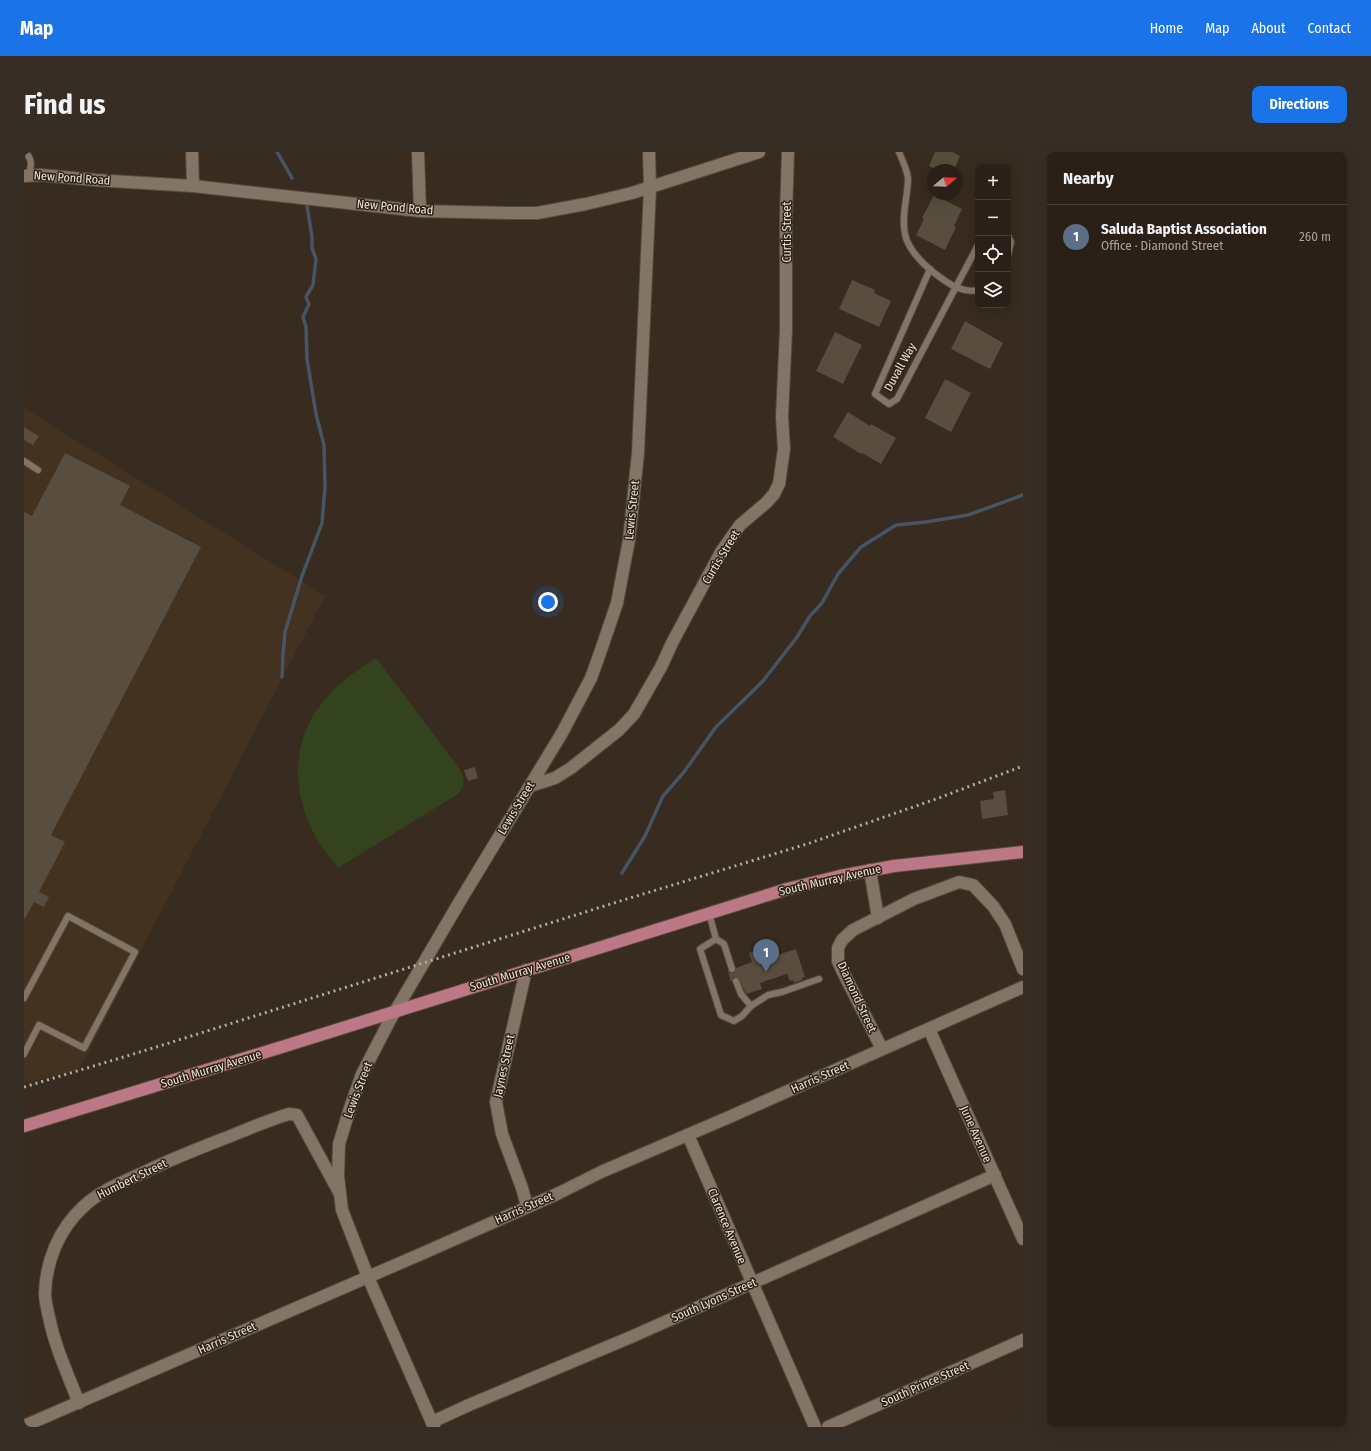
<!DOCTYPE html>
<html lang="en">
<head>
<meta charset="utf-8">
<style>
  :root { --surface:#2a2017; --page:#362d24; --text:#f1f3f6; --muted:#a5a3a1; --line:#463e36; --accent:#1a73e8 }
  body { margin:0; font-family:"Fira Sans Condensed",sans-serif; background:var(--page); color:var(--text) }
  .controls { position:absolute; right:12px; top:12px; display:grid; overflow:hidden; border-radius:8px; box-shadow:0 4px 16px #0002 }
  .controls button { width:36px; height:36px; display:grid; place-items:center; padding:0; border:0; border-bottom:1px solid var(--line); background:var(--surface); color:var(--text); font:20px sans-serif }
  .compass { position:absolute; left:903px; top:12px; width:36px; height:36px; border-radius:50%; background:var(--surface); box-shadow:0 4px 16px #0002; rotate:71deg }
  .you { position:absolute; left:524px; top:450px; width:14px; height:14px; margin:-10px; border:3px solid #fff; border-radius:50%; background:#1a73e8; box-shadow:0 0 0 6px #1a73e833 }
  .badge { display:grid; place-items:center; width:26px; height:26px; border-radius:50%; background:var(--accent); color:#fff; font-size:13px; font-weight:700 }
  .pin { position:absolute; translate:-50% -33px; filter:drop-shadow(0 1px 2px #0008) }
  .pin::after { content:''; position:absolute; top:21px; width:14px; height:12px; background:inherit; clip-path:polygon(0 0,100% 0,50% 100%) }
  .list { margin:0; padding:0; list-style:none }
  h2 { display:flex; justify-content:space-between; align-items:center; height:52px; margin:0; padding:0 16px; font-size:17px }
  h2 small { font-size:13px; font-weight:400; color:var(--muted) }
  .list li { display:grid; grid-template-columns:26px 1fr auto; gap:12px; align-items:center; box-sizing:border-box; height:64px; padding:0 16px; border-top:1px solid var(--line) }
  .list b { display:block; font-size:15px; white-space:nowrap }
  .list p { margin:0; font-size:13px; white-space:nowrap; color:var(--muted) }
  .list em { font-size:13px; font-style:normal; color:var(--muted) }
  .icon { flex:none; width:22px; height:22px; fill:none; stroke:currentColor; stroke-width:2; stroke-linecap:round; stroke-linejoin:round }
  .map { position:relative; flex:none; width:999px; height:1275px; overflow:hidden; border-radius:8px }
  header { display:flex; align-items:center; gap:24px; box-sizing:border-box; height:56px; padding:0 20px; background:var(--accent); color:#fff }
  header strong { font-size:19px }
  nav { display:flex; gap:22px; margin-inline-start:auto; font-size:14px }
  .intro { display:flex; align-items:center; justify-content:space-between; box-sizing:border-box; height:96px; padding:0 24px }
  h1 { margin:0; font-size:28px }
  .button { padding:10px 18px; border-radius:8px; background:var(--accent); color:#fff; font-size:14px; font-weight:700 }
  main { display:flex; gap:24px; padding:0 24px }
  aside { flex:1; background:var(--surface); border-radius:8px; box-shadow:0 4px 16px #0002 }
  .map>svg:first-child { display:block }
</style>
</head>
<body>
<header>
<strong>Map</strong>
<nav><a>Home</a><a>Map</a><a>About</a><a>Contact</a></nav>
</header>
<div class="intro"><h1>Find us</h1><a class="button">Directions</a></div>
<main>
<div class="map">
<svg width="999" height="1275" viewBox="0 0 999 1275">
  <rect width="100%" height="100%" fill="#382b1f"/>
  <path fill="#443220" d="M 0,256 L 301,444 L 55,918 L 0,931 Z"/>
  <path fill="#33431d" d="M 352,506 L 435,616 C 441,627 442,632 434,642 L 314,716 C 309,709 302,701 297,694 C 267,646 264,590 302,546 C 317,529 334,517 352,506 Z"/>
  <g fill="none" stroke-linecap="round" stroke-linejoin="round">
    <g stroke="#465564" stroke-width="3.5">
      <path d="M 253,0 L 268,26"/>
      <path d="M 258,525 L 259,503 L 261,480 L 278,424 L 298,371 L 301,335 L 300,293 L 292,262 L 283,207 L 282,175 L 279,165 L 285,152 L 282,145 L 289,133 L 292,107 L 288,96 L 288,85 L 283,54"/>
      <path d="M 598,721 L 621,684 L 639,644 L 660,620 L 692,575 L 739,529 L 773,485 L 786,464 L 798,451 L 814,422 L 837,395 L 872,373 L 902,370 L 944,363 L 999,343"/>
    </g>
  </g>
  <g fill="#584d3e">
    <path d="M 911,0 L 928,0 L 936,4 L 930,18 L 913,18 L 905,14 Z"/>
    <path d="M 910,43 L 938,57 L 930,74 L 932,75 L 921,98 L 892,83 L 900,67 L 898,66 Z"/>
    <path d="M 828,128 L 851,138 L 850,141 L 867,149 L 855,175 L 815,157 Z"/>
    <path d="M 941,169 L 979,191 L 966,217 L 927,197 Z"/>
    <path d="M 811,180 L 838,193 L 819,232 L 792,219 Z"/>
    <path d="M 921,227 L 947,241 L 927,280 L 901,266 Z"/>
    <path d="M 824,260 L 846,274 L 847,272 L 872,286 L 857,312 L 838,301 L 837,302 L 809,285 Z"/>
    <path d="M 0,275 L 15,284 L 9,293 L 0,288 Z"/>
    <path d="M 41,301 L 106,334 L 96,353 L 177,395 L 27,683 L 41,690 L 15,740 L 25,745 L 20,755 L 10,750 L 0,768 L 0,360 L 8,364 Z"/>
    <path d="M 451,615 L 454,626 L 444,629 L 440,618 Z"/>
    <path d="M 981,638 L 984,663 L 958,667 L 956,649 L 970,647 L 969,640 Z"/>
    <path d="M 744,795 L 747,805 L 772,797 L 781,825 L 778,826 L 778,828 L 770,831 L 769,828 L 766,829 L 763,822 L 736,831 L 738,837 L 722,842 L 714,825 L 710,825 L 707,830 L 704,818 L 707,821 L 710,821 L 712,818 L 712,816 L 728,810 L 725,801 Z"/>
  </g>
  <g fill="none" stroke-linecap="round" stroke-linejoin="round">
    <g stroke="#544a3f" stroke-width="8">
      <g id="lane">
        <path d="M 1,0 C 9,7 7,14 5,23"/>
        <path d="M 875,0 C 878,7 883,18 884,26 C 884,45 877,63 881,82 C 884,99 903,116 917,126 C 928,134 940,141 954,138"/>
        <path d="M 984,84 L 987,90 L 984,103"/>
        <path d="M 906,117 L 851,242 L 865,252 L 873,247 L 954,93"/>
        <path d="M 0,309 L 14,318"/>
        <path d="M 685,761 L 692,787 L 676,797 L 697,863 L 710,869 L 718,864 L 727,854 L 744,843 L 758,840 L 795,827"/>
        <path d="M 692,787 L 700,792 L 708,817"/>
        <path d="M 712,829 L 717,842 L 727,854"/>
        <path d="M 0,846 L 44,764 L 111,800 L 60,896 L 15,873 L 0,902"/>
      </g>
    </g>
    <g stroke="#544a3f" stroke-width="14">
      <g id="street">
        <path d="M 168,0 L 169,34"/>
        <path d="M 394,0 L 396,59"/>
        <path d="M 506,634 L 531,626 L 547,616 L 595,578 L 610,562 L 637,515 L 649,489 L 697,400 L 716,373 L 742,351 L 750,342 L 755,332 L 760,297 L 758,265 L 762,178 L 762,64 L 764,0"/>
        <path d="M 846,718 L 854,766"/>
        <path d="M 502,818 L 472,950 L 478,982 L 498,1036 L 503,1054"/>
        <path d="M 905,877 L 999,1087"/>
        <path d="M 858,897 L 819,820 L 814,809 L 814,796 L 818,788 L 829,778 L 890,747 L 935,730 L 949,733 L 969,754 L 981,772 L 999,817"/>
        <path d="M 664,983 L 791,1275"/>
        <path d="M 55,1251 C 44,1223 31,1195 25,1165 C 23,1157 21,1149 21,1141 C 22,1109 35,1077 59,1055 C 78,1037 102,1029 125,1018 C 154,1004 184,993 214,981 C 231,974 248,967 265,962 L 273,963 L 316,1042"/>
        <path d="M 408,1270 L 445,1253 L 607,1185 L 971,1023"/>
        <path d="M 0,1274 L 397,1102 L 533,1042 L 577,1020 L 703,966 L 999,835"/>
        <path d="M 804,1275 L 999,1188"/>
      </g>
    </g>
    <g stroke="#544a3f" stroke-width="14">
      <g id="secondary">
        <path d="M 0,24 L 17,23 L 71,28 L 169,34 L 396,59 L 483,61 L 513,61 L 562,52 L 608,41 L 735,0"/>
        <path d="M 410,1275 L 344,1125 L 318,1058 L 314,1024 L 315,992 L 326,956 L 338,922 L 366,868 L 439,744 L 538,581 L 567,526 L 576,501 L 593,451 L 605,388 L 614,301 L 626,36 L 625,0"/>
      </g>
    </g>
    <g stroke="#544a3f" stroke-width="14">
      <path id="primary" d="M 0,974 L 261,894 L 763,737 L 816,724 L 870,714 L 999,700"/>
    </g>
    <use href="#lane" stroke="#837465" stroke-width="6"/>
    <use href="#street" stroke="#837465" stroke-width="12"/>
    <use href="#secondary" stroke="#837465" stroke-width="12"/>
    <use href="#primary" stroke="#bc7884" stroke-width="12"/>
    <path stroke="#b6aca3" stroke-width="3" stroke-dasharray="2 4" stroke-linecap="butt" d="M 0,935 L 126,897 L 593,750 L 783,692 L 912,647 L 999,614"/>
  </g>
  <g text-anchor="middle" stroke-width="3" stroke-linejoin="round" paint-order="stroke">
    <g font-size="12" fill="#eae2da" stroke="#2e2215">
      <text transform="translate(48 26) rotate(4)" y="4">New Pond Road</text>
      <text transform="translate(371 55) rotate(5)" y="4">New Pond Road</text>
      <text transform="translate(763 80) rotate(-90)" y="4">Curtis Street</text>
      <text transform="translate(876 215) rotate(-61)" y="4">Duvall Way</text>
      <text transform="translate(608 358) rotate(-84)" y="4">Lewis Street</text>
      <text transform="translate(697 405) rotate(-59)" y="4">Curtis Street</text>
      <text transform="translate(492 656) rotate(-59)" y="4">Lewis Street</text>
      <text transform="translate(806 728) rotate(-13)" y="4">South Murray Avenue</text>
      <text transform="translate(496 820) rotate(-17)" y="4">South Murray Avenue</text>
      <text transform="translate(833 845) rotate(65)" y="4">Diamond Street</text>
      <text transform="translate(480 914) rotate(-78)" y="4">Jaynes Street</text>
      <text transform="translate(187 917) rotate(-17)" y="4">South Murray Avenue</text>
      <text transform="translate(796 925) rotate(-24)" y="4">Harris Street</text>
      <text transform="translate(334 938) rotate(-69)" y="4">Lewis Street</text>
      <text transform="translate(952 982) rotate(66)" y="4">June Avenue</text>
      <text transform="translate(108 1027) rotate(-26)" y="4">Humbert Street</text>
      <text transform="translate(500 1056) rotate(-24)" y="4">Harris Street</text>
      <text transform="translate(703 1074) rotate(67)" y="4">Clarence Avenue</text>
      <text transform="translate(690 1148) rotate(-24)" y="4">South Lyons Street</text>
      <text transform="translate(203 1186) rotate(-24)" y="4">Harris Street</text>
      <text transform="translate(901 1232) rotate(-24)" y="4">South Prince Street</text>
    </g>
  </g>
</svg>
<div class="controls">
<button>+</button>
<button>−</button>
<button><svg class="icon" aria-label="locate" viewBox="0 0 24 24"><circle cx="12" cy="12" r="6"/><path d="M12 2v4M12 18v4M2 12h4M18 12h4"/></svg></button>
<button><svg class="icon" aria-label="layers" viewBox="0 0 24 24"><path d="M12 4l9 5-9 5-9-5zM3 14l9 5 9-5"/></svg></button>
</div>
<svg class="compass" viewBox="-18 -18 36 36"><path d="M0-13l5 13h-10z" fill="#e53935"/><path d="M0 13l5-13h-10z" fill="#a5a3a1"/></svg>
<div class="you"></div>
<div class="pin badge" style="left:742px;top:820px;background:#5c6f8a">1</div>
</div>
<aside>
<h2>Nearby<small></small></h2>
<ul class="list">
<li><span class="badge" style="background:#5c6f8a">1</span><div><b>Saluda Baptist Association</b><p>Office · Diamond Street</p></div><em>260 m</em></li>
</ul>
</aside>
</main>
</body>
</html>
